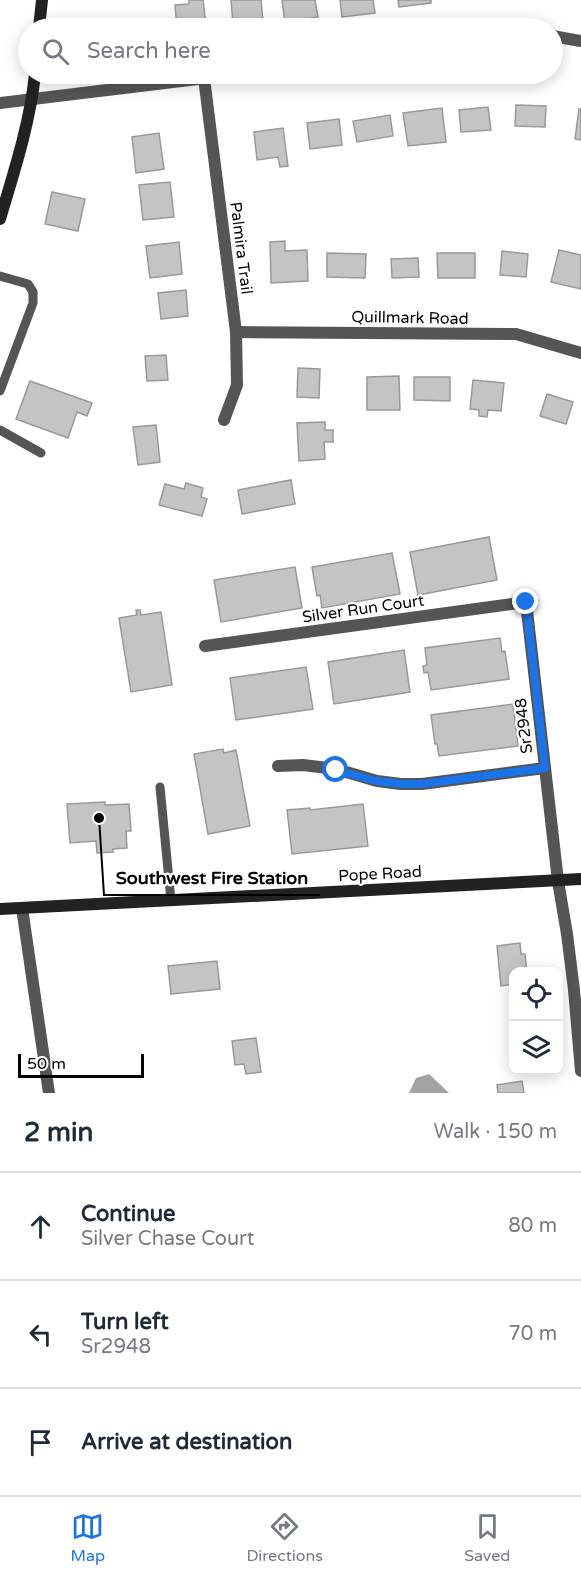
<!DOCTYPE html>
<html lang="en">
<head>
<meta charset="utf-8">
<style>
  :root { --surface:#fff; --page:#f6f6f7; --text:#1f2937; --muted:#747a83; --line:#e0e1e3; --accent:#1a73e8 }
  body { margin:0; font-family:"Varela Round",sans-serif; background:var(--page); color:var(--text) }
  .controls { position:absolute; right:18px; bottom:18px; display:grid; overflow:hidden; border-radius:12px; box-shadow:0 3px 15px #0003 }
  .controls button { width:54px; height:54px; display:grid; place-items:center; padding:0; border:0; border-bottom:2px solid var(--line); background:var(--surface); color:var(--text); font:30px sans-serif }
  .scale { position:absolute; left:18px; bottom:15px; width:126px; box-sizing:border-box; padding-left:6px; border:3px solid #000; border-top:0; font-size:16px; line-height:21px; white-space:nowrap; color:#000; -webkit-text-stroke:4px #fff; paint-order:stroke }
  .stop { position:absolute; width:18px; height:18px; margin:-14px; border:4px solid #1a73e8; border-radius:50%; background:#fff }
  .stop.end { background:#1a73e8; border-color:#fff; box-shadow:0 2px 6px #0008 }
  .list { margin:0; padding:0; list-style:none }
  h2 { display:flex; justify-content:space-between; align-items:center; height:78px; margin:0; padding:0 24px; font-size:26px }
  h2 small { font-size:20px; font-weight:400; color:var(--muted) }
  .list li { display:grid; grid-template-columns:39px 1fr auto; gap:18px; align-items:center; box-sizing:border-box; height:108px; padding:0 24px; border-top:2px solid var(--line) }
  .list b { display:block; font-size:22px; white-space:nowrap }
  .list p { margin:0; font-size:20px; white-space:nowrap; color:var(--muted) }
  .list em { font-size:20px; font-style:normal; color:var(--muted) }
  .icon { flex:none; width:33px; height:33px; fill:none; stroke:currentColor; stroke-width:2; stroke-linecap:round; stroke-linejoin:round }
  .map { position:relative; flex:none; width:581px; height:1093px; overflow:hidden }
  .search { position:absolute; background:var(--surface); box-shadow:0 3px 15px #0003; left:18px; right:18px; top:18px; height:66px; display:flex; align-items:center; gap:15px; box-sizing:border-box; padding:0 21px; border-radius:33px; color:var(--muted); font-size:22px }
  .sheet { height:402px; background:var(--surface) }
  nav { display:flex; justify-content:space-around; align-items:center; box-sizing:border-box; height:84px; border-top:2px solid var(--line); background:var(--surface); font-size:16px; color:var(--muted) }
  nav a { display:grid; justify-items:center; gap:3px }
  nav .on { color:var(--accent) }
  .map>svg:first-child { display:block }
</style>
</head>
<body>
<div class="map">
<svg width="581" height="1093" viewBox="0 0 581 1093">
  <rect width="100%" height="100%" fill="#fff"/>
  <path fill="#a3a3a3" d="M 429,1074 L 449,1093 L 409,1093 L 416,1078 Z"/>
  <g fill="#c4c4c4" stroke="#999" stroke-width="1.5">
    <path d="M 189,0 L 203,0 L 206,25 L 177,28 L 175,5 L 189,4 Z"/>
    <path d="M 231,0 L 261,0 L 263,21 L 233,25 Z"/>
    <path d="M 282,0 L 315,0 L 318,17 L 285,23 Z"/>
    <path d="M 340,0 L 373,0 L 375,13 L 342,17 Z"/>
    <path d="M 398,0 L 431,0 L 431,3 L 399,7 Z"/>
    <path d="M 157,19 L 159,28 L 122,28 L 121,24 Z"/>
    <path d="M 110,25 L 110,28 L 84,28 L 84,27 Z"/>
    <path d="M 516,105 L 546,106 L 545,127 L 515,126 Z"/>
    <path d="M 488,107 L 491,130 L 461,132 L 459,110 Z"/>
    <path d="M 442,108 L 446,142 L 408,146 L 403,113 Z"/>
    <path d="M 579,109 L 581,109 L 581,140 L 575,139 Z"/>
    <path d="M 390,115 L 393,136 L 357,142 L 353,121 Z"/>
    <path d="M 339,119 L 342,145 L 310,149 L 307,123 Z"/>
    <path d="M 283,128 L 288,166 L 280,167 L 278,157 L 257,160 L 254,132 Z"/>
    <path d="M 159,133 L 164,169 L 136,173 L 132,137 Z"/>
    <path d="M 170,182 L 174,217 L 143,220 L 139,185 Z"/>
    <path d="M 52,192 L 85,199 L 78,231 L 45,224 Z"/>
    <path d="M 285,241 L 285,251 L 307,250 L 308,281 L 271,283 L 270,242 Z"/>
    <path d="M 179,242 L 182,274 L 150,278 L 146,246 Z"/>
    <path d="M 559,250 L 581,255 L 581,289 L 551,282 Z"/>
    <path d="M 502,251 L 528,254 L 526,277 L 500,275 Z"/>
    <path d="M 327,253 L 366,254 L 365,278 L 327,277 Z"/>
    <path d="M 437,253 L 475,253 L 475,278 L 438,278 Z"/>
    <path d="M 418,258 L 419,277 L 392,278 L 391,259 Z"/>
    <path d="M 186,290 L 188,316 L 161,319 L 158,293 Z"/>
    <path d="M 166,355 L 168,380 L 147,381 L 145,356 Z"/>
    <path d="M 298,368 L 320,369 L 319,398 L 297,397 Z"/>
    <path d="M 399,376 L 400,410 L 367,410 L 367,377 Z"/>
    <path d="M 414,377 L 450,377 L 450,401 L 414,400 Z"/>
    <path d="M 473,380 L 504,383 L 501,411 L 488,410 L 487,417 L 479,416 L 479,410 L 470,409 Z"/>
    <path d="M 30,381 L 92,403 L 87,416 L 77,412 L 68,438 L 16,419 Z"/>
    <path d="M 547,394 L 573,402 L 566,424 L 540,416 Z"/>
    <path d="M 325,422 L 325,430 L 333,430 L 333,442 L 324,442 L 325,459 L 299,461 L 297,423 Z"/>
    <path d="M 156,425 L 160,462 L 138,465 L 133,427 Z"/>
    <path d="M 291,480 L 295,504 L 242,514 L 238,490 Z"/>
    <path d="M 186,483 L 203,488 L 201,497 L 207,499 L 202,516 L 159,505 L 165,484 L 184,489 Z"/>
    <path d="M 489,537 L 497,580 L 418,595 L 410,552 Z"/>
    <path d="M 392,553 L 400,594 L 322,608 L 320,595 L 317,596 L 312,567 Z"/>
    <path d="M 295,567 L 302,608 L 221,622 L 214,580 Z"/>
    <path d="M 136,610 L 140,610 L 141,615 L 161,612 L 172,685 L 131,692 L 119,618 L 137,615 Z"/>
    <path d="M 500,638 L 502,652 L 505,651 L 509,679 L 431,690 L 428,672 L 424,673 L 423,666 L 427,665 L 425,648 Z"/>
    <path d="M 404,650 L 410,692 L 334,704 L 328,662 Z"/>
    <path d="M 306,667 L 313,709 L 236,720 L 230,678 Z"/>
    <path d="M 513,704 L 518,746 L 439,756 L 437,744 L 435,744 L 431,715 Z"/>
    <path d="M 223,749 L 224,753 L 236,750 L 250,826 L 208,834 L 194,754 Z"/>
    <path d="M 105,802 L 105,805 L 129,804 L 131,831 L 126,831 L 127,848 L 113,849 L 113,852 L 97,853 L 96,841 L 70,843 L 67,804 Z"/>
    <path d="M 363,804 L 368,846 L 292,854 L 287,810 L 310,808 L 310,810 Z"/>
    <path d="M 520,943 L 521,954 L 525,954 L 527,972 L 514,972 L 514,984 L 501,986 L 497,946 Z"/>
    <path d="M 217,961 L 220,989 L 171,994 L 168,966 Z"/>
    <path d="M 256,1038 L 261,1072 L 246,1074 L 244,1064 L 235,1065 L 232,1041 Z"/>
    <path d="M 522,1081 L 524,1093 L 498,1093 L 497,1085 Z"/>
  </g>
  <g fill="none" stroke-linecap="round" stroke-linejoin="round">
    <g stroke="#555" stroke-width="9">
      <path d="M 0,276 L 28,284 L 33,292 L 33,303 L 0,391"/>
      <path d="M 0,430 L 41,453"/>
      <path d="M 160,787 L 171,901"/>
    </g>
    <g stroke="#555" stroke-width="12">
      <path d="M 552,36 L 581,41"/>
      <path d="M 204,78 L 236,332 L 237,385 L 224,420"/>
      <path d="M 0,103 L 239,74"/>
      <path d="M 236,332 L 516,334 L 581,353"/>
      <path d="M 205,646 L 526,602 L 558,881 L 567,934 L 574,990 L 581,1071"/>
      <path d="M 278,766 L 303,765 L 336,769 L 377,781 L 401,784 L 422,784 L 545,768"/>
      <path d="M 22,908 L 49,1093"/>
    </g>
    <g stroke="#222" stroke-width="12">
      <path d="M 39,28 L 42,0"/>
      <path d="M 0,219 C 14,172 30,123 35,74"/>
      <path d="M 0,909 L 581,879"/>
    </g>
  </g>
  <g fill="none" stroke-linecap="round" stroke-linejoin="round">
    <path stroke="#1a73e8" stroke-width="8" d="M 336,770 L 376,781 L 401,784 L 422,784 L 545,768 L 526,602"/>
  </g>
  <g text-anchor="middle" stroke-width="4.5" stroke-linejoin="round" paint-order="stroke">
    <g font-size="16" fill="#000" stroke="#fff">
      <text transform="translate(242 248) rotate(83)" y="6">Palmira Trail</text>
      <text transform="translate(410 317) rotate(1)" y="6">Quillmark Road</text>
      <text transform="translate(363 608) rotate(-8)" y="6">Silver Run Court</text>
      <text transform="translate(523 726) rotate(-97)" y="6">Sr2948</text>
      <text transform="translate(380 873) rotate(-3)" y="6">Pope Road</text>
    </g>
  </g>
  <path fill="none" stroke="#000" stroke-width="2" d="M99 818L104 895H320"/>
  <circle fill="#000" stroke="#fff" stroke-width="2" cx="99" cy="818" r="6"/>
  <g font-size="18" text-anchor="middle" font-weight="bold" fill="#000" stroke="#fff" stroke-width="4.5" stroke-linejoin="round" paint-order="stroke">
    <text x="212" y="884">Southwest Fire Station</text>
  </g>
</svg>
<div class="controls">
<button><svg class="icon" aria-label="locate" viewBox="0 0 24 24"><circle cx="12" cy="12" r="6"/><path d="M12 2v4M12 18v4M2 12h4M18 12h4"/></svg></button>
<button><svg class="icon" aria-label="layers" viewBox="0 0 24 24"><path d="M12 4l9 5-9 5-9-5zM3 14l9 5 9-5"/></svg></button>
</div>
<div class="scale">50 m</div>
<div class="stop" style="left:336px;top:770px"></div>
<div class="stop end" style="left:526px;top:602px"></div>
<div class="search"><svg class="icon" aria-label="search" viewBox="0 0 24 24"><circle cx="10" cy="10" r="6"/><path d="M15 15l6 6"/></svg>Search here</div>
</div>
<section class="sheet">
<h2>2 min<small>Walk · 150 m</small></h2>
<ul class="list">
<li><svg class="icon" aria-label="ahead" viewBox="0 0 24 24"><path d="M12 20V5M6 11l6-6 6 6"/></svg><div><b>Continue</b><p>Silver Chase Court</p></div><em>80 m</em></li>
<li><svg class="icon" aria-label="left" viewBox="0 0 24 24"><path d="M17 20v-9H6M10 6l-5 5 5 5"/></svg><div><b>Turn left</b><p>Sr2948</p></div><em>70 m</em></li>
<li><svg class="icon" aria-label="arrive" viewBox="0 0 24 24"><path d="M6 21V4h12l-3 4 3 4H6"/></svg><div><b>Arrive at destination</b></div></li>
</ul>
</section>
<nav>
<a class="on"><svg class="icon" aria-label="map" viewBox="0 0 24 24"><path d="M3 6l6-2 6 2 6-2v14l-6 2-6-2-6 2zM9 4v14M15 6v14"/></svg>Map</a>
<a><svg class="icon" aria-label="directions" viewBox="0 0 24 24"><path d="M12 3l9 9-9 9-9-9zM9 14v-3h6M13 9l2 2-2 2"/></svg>Directions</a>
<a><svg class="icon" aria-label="saved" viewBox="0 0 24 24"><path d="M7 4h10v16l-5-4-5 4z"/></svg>Saved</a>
</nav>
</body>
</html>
